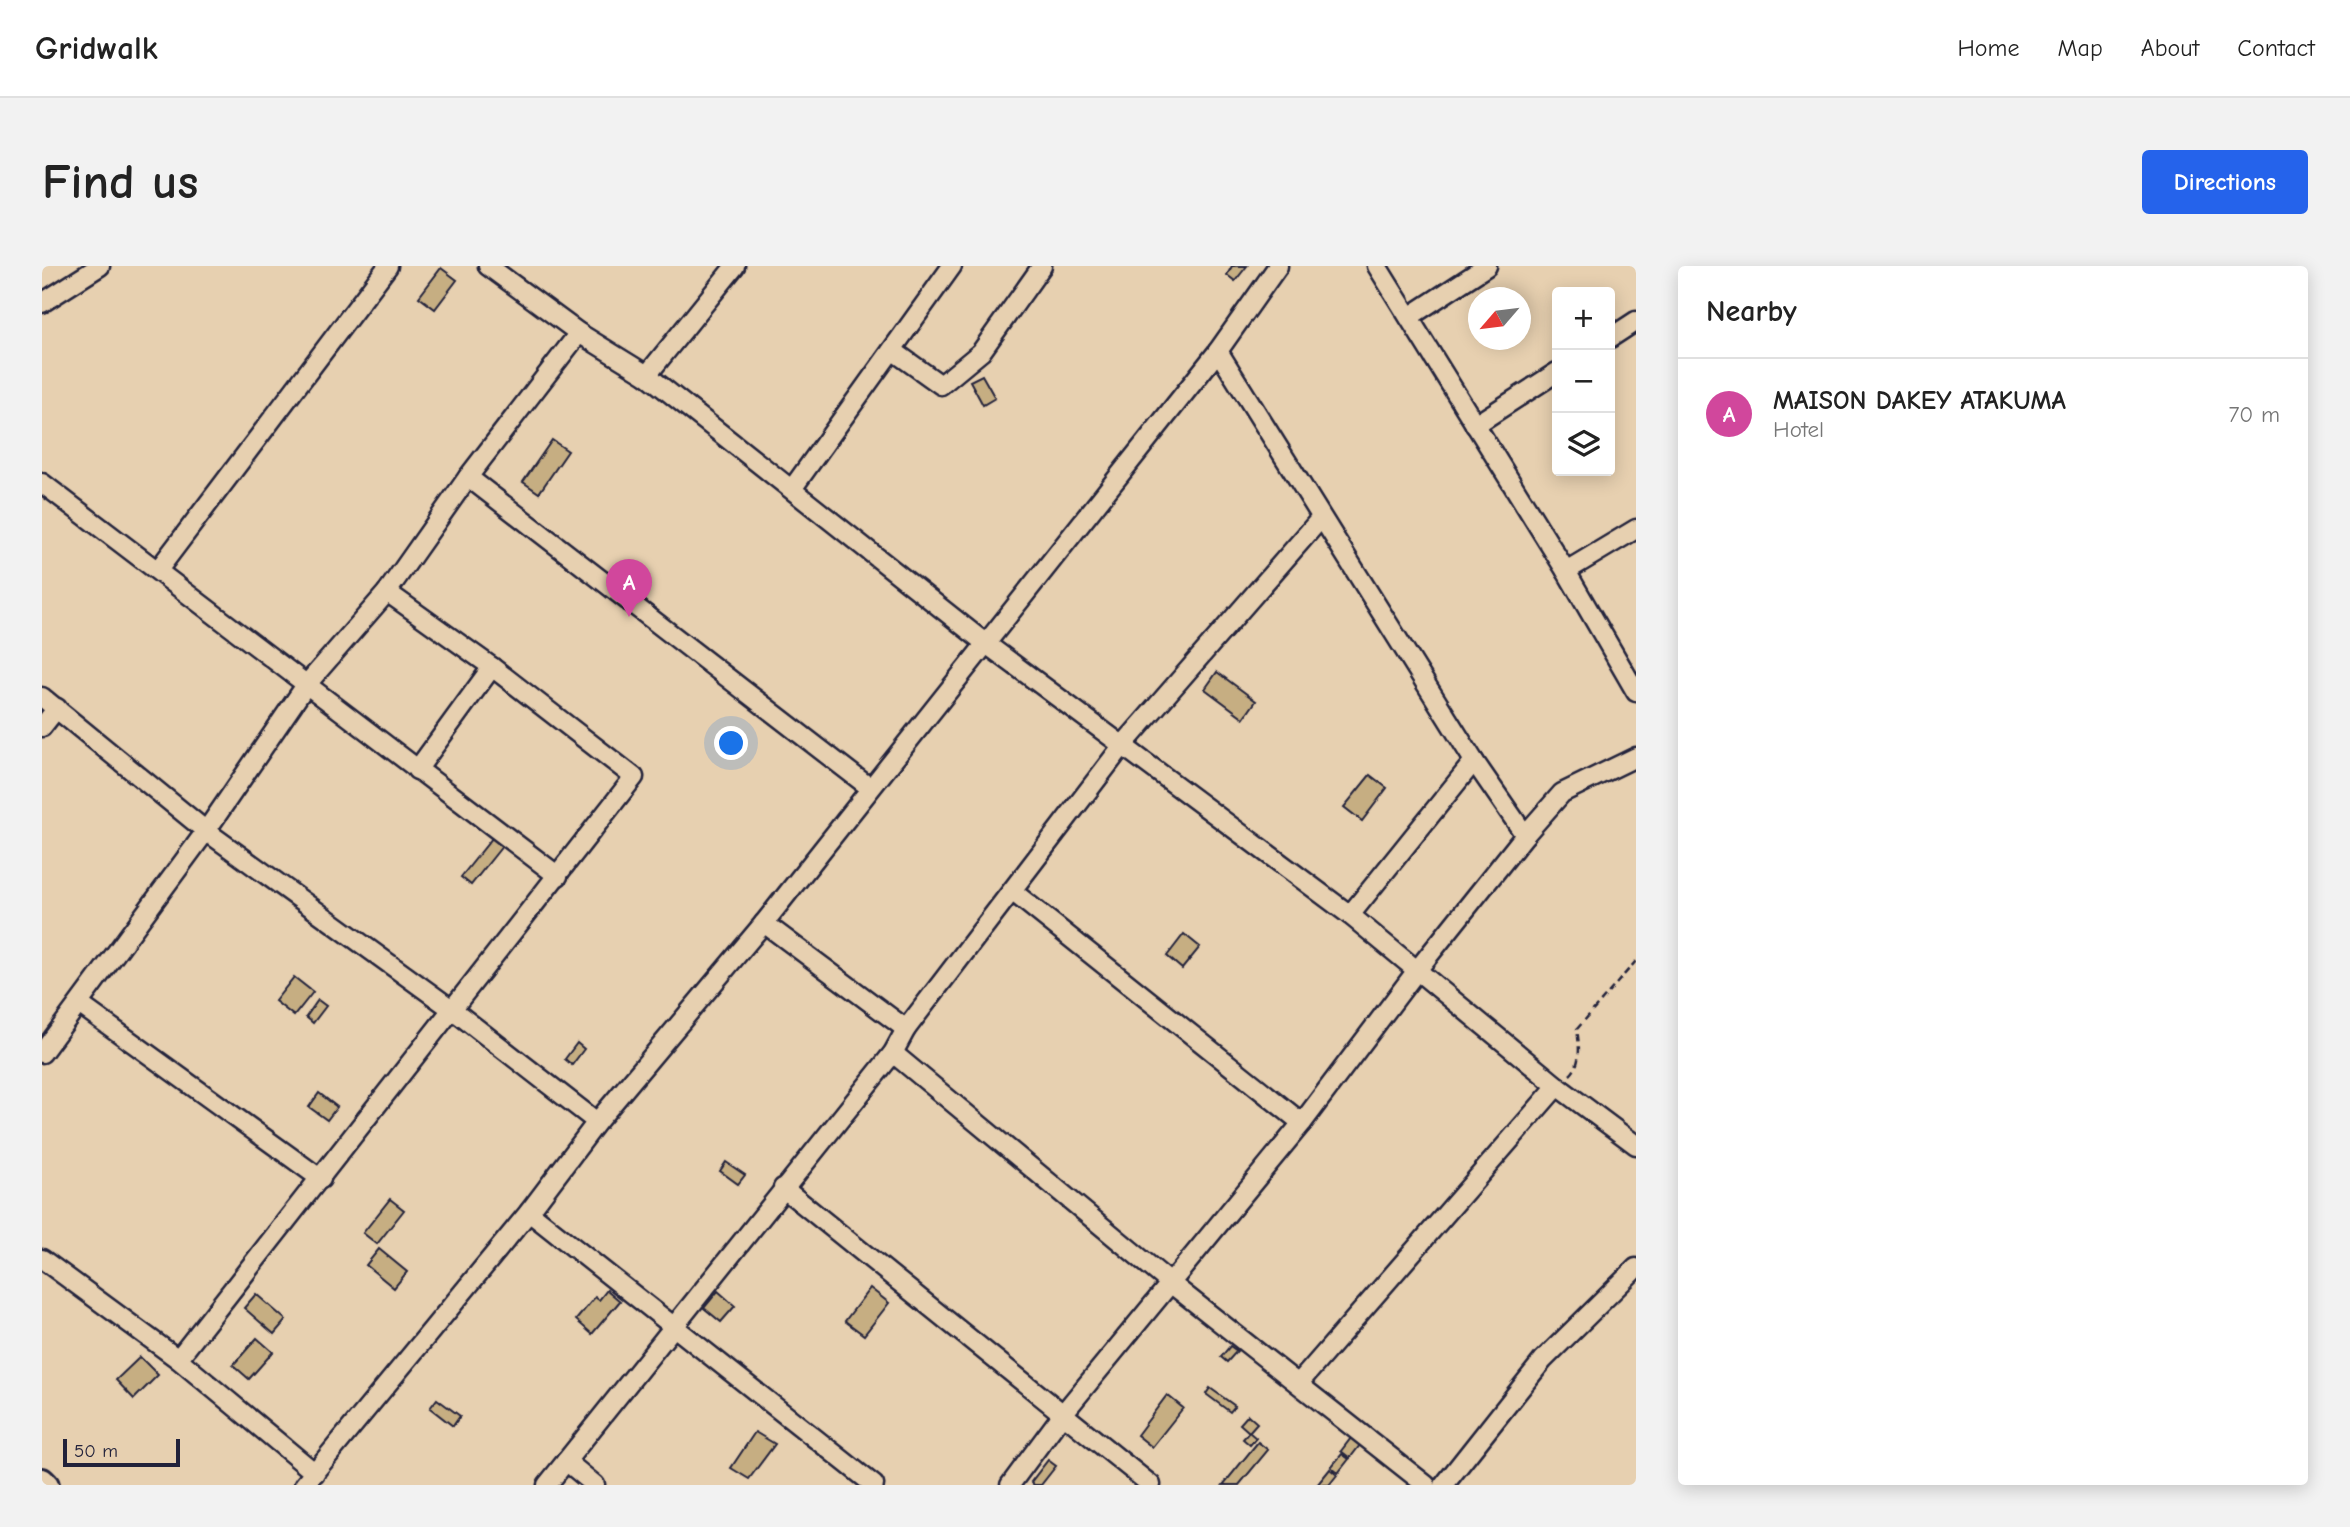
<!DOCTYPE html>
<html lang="en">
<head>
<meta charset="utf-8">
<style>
  :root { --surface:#fff; --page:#f2f2f2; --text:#222; --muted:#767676; --line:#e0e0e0; --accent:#2563eb }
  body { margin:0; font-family:"Comic Neue",sans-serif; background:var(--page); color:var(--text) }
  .controls { position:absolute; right:21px; top:21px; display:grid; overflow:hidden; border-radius:7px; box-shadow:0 4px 18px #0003 }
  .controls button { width:63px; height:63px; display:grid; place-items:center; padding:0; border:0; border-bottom:2px solid var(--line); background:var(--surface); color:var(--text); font:35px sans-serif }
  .compass { position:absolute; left:1426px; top:21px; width:63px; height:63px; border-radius:50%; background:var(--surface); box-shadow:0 4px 18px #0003; rotate:242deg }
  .scale { position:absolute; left:21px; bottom:18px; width:117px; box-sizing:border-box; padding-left:7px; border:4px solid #22223b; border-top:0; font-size:19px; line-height:24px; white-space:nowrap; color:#22223b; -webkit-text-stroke:5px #e7d0b0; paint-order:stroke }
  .you { position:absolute; left:690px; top:478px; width:24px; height:24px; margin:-18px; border:5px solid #fff; border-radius:50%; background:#1a73e8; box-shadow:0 0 0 10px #1a73e833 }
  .badge { display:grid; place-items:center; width:46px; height:46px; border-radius:50%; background:var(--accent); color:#fff; font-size:23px; font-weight:700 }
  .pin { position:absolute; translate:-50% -58px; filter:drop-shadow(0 2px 4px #0008) }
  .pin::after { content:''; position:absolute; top:37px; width:24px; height:21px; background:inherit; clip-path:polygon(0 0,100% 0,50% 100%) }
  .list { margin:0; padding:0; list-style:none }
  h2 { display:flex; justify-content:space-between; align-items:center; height:91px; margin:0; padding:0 28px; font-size:30px }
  h2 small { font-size:23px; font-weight:400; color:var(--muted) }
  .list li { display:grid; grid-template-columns:46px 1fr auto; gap:21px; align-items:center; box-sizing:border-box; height:112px; padding:0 28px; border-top:2px solid var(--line) }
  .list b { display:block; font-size:26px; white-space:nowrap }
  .list p { margin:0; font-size:23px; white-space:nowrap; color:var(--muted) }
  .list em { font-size:23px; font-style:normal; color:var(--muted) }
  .icon { flex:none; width:38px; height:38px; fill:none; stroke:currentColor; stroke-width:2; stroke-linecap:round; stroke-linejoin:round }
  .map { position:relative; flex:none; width:1594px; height:1219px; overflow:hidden; border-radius:7px }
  header { display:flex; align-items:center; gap:42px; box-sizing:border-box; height:98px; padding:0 35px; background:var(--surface); border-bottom:2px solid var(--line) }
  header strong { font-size:33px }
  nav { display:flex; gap:38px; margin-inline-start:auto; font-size:24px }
  .intro { display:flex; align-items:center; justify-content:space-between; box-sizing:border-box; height:168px; padding:0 42px }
  h1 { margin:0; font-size:49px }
  .button { padding:18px 32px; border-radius:7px; background:var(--accent); color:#fff; font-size:24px; font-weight:700 }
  main { display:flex; gap:42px; padding:0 42px }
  aside { flex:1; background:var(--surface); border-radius:7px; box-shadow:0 4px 18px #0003 }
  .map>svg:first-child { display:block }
</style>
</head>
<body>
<header>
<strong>Gridwalk</strong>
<nav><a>Home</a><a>Map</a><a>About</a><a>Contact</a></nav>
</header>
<div class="intro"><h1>Find us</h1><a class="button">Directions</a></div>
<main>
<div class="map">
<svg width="1594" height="1219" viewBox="0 0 1594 1219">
  <rect width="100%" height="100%" fill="#e7d0b0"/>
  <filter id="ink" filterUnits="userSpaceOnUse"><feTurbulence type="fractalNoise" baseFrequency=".0143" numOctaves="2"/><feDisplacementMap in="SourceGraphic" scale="14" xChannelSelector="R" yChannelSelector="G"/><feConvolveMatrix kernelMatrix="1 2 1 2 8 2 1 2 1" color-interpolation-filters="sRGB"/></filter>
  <g filter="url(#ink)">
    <g fill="#c6ae82" stroke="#22223b" stroke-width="2">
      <path d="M 1205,0 L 1193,15 L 1185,9 L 1190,0 Z"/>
      <path d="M 399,2 L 415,14 L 393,43 L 377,31 Z"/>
      <path d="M 940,109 L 953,132 L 941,139 L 928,115 Z"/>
      <path d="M 510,174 L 526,185 L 497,227 L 481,216 Z"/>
      <path d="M 1175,406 L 1214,435 L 1202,452 L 1163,423 Z"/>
      <path d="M 1328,509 L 1345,522 L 1320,555 L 1302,541 Z"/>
      <path d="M 451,571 L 461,579 L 429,619 L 419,611 Z"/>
      <path d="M 1142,668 L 1158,681 L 1140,703 L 1125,690 Z"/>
      <path d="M 252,711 L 271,726 L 252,750 L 233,735 Z"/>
      <path d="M 276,734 L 284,740 L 271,757 L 264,751 Z"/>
      <path d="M 535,777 L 542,783 L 530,799 L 523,793 Z"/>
      <path d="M 277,827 L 295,841 L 285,854 L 267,841 Z"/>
      <path d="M 684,896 L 703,909 L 696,918 L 678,905 Z"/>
      <path d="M 348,933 L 362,944 L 335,978 L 321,967 Z"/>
      <path d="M 337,983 L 365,1006 L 352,1022 L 324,999 Z"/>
      <path d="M 828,1022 L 847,1037 L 822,1069 L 803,1055 Z"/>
      <path d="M 565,1024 L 578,1035 L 550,1068 L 534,1054 L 553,1031 L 557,1034 Z"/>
      <path d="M 676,1025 L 693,1040 L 679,1056 L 662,1042 Z"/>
      <path d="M 214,1028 L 244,1054 L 232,1068 L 202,1042 Z"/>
      <path d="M 215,1072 L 231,1086 L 207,1113 L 191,1099 Z"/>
      <path d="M 1188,1080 L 1195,1085 L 1185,1096 L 1179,1091 Z"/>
      <path d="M 98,1091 L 116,1109 L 92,1133 L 74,1114 Z"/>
      <path d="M 1168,1122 L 1193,1140 L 1188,1146 L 1164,1128 Z"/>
      <path d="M 1125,1129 L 1141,1142 L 1110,1181 L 1095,1169 Z"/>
      <path d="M 395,1133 L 418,1150 L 411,1160 L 388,1142 Z"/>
      <path d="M 1206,1149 L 1215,1157 L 1207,1166 L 1198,1158 Z"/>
      <path d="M 713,1166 L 733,1178 L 707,1213 L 689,1202 Z"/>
      <path d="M 1207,1166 L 1214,1172 L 1208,1179 L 1201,1173 Z"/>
      <path d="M 1309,1172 L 1318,1179 L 1308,1192 L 1299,1185 Z"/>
      <path d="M 1216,1176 L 1226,1184 L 1197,1219 L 1181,1219 Z"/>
      <path d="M 1300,1188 L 1307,1193 L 1296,1207 L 1289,1201 Z"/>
      <path d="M 1006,1194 L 1014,1200 L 999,1219 L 992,1219 L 989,1216 Z"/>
      <path d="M 1288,1203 L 1295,1209 L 1287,1219 L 1275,1219 Z"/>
    </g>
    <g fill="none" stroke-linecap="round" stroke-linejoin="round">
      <g stroke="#22223b" stroke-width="23">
        <g id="street">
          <path d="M 446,0 L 537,67 L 605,109 L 943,377 L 1308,649 L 1515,820 L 1594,879"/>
          <path d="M 1335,0 L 1524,305 L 1594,426"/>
          <path d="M 0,37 L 58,0"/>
          <path d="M 1367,51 L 1445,0"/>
          <path d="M 1568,72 L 1594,55"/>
          <path d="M 850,84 L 899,119 L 939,86 L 1000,0"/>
          <path d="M 1176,85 L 1432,495 L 1483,569"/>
          <path d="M 605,109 L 693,0"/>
          <path d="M 1433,159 L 1515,106"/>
          <path d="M 426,211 L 827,521"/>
          <path d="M 0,217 L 516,610"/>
          <path d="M 750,223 L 910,0"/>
          <path d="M 116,304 L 346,0"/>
          <path d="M 1524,305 L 1594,263"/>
          <path d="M 0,431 L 164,565 L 411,744 L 555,856"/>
          <path d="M 0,461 L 15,442"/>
          <path d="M 375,504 L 450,401"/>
          <path d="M 970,625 L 1260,857"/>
          <path d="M 1308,649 L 1432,495"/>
          <path d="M 722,657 L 864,763"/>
          <path d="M 37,738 L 279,913"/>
          <path d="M 0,787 L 164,565 L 264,419 L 345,326 L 426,211 L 537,67"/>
          <path d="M 851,787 L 1127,1016 L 1384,1219"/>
          <path d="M 741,922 L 1109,1219"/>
          <path d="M 487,946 L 832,1219"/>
          <path d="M 0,993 L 136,1093 L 273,1207"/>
          <path d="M 136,1093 L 592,511 L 450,401 L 345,326"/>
          <path d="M 1257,1117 L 1515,820"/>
          <path d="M 524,1195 L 553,1219"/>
          <path d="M 262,1219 L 487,946 L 555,856 L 722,657 L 1176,85 L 1236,0"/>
          <path d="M 505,1219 L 851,787 L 864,763 L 1081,479 L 1279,252"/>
          <path d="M 968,1219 L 1020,1149 L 1260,857 L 1376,703 L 1483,569 L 1520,527 L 1594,491"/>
          <path d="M 1402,1219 L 1501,1094 L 1594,1002"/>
        </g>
      </g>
      <g stroke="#22223b" stroke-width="30">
        <path id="secondary" d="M 0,1215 L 4,1219"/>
      </g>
      <path stroke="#22223b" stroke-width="2.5" stroke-dasharray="7 5" stroke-linecap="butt" d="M 1528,809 C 1540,798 1537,778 1535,763 L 1594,695"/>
      <use href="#street" stroke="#e7d0b0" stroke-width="18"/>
      <use href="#secondary" stroke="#e7d0b0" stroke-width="24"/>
    </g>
  </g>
</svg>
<div class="controls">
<button>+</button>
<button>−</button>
<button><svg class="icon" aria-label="layers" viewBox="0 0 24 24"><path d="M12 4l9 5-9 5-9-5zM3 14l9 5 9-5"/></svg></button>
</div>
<svg class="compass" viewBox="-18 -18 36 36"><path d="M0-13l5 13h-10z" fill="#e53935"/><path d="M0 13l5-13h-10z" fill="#767676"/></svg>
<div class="scale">50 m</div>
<div class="you"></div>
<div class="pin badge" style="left:587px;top:351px;background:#d1479c">A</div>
</div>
<aside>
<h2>Nearby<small></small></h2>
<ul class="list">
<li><span class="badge" style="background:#d1479c">A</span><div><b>MAISON DAKEY ATAKUMA</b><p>Hotel</p></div><em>70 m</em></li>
</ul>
</aside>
</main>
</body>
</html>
